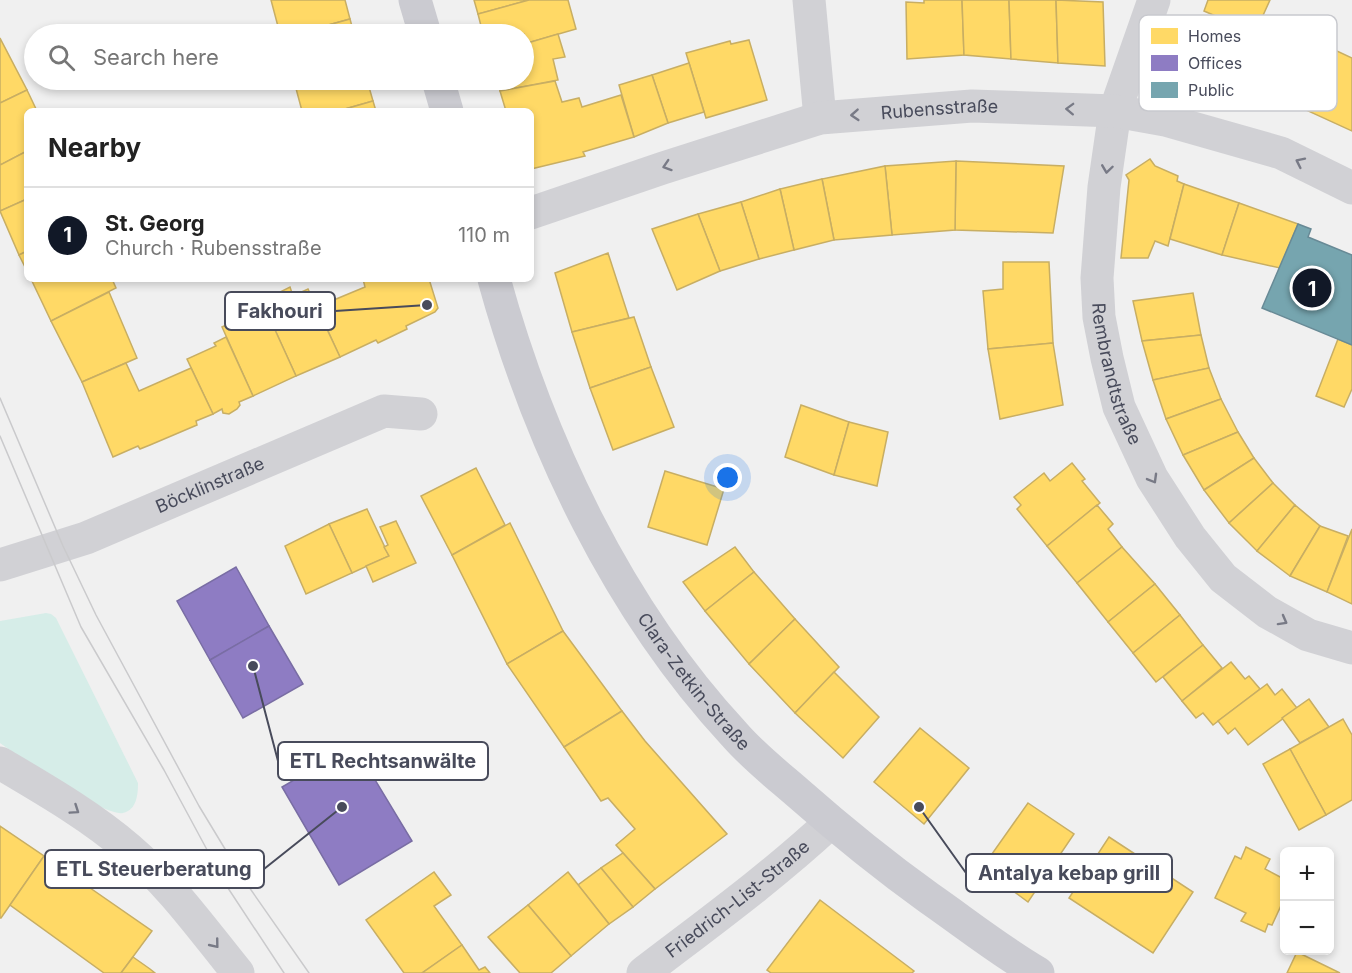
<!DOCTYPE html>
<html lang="en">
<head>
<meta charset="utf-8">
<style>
  :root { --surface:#fff; --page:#f6f6f6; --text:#222; --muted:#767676; --line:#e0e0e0; --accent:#111827 }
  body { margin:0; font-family:Inter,sans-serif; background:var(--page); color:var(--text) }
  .controls { position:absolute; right:18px; bottom:18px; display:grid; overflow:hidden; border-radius:9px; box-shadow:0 3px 9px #0003 }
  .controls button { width:54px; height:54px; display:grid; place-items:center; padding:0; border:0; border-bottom:2px solid var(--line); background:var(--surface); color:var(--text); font:30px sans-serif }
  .you { position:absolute; left:728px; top:478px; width:21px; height:21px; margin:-15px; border:4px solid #fff; border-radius:50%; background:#1a73e8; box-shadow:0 0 0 9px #1a73e833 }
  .badge { display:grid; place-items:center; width:39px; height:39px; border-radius:50%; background:var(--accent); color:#fff; font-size:20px; font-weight:700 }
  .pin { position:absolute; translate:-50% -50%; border:3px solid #fff; box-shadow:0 2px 6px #0006 }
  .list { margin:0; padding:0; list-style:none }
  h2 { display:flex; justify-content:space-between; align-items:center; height:78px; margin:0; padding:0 24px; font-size:26px }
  h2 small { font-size:20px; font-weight:400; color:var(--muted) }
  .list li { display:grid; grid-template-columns:39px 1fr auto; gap:18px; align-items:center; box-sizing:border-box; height:96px; padding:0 24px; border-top:2px solid var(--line) }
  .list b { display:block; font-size:22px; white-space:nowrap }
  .list p { margin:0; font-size:20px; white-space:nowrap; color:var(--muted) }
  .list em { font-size:20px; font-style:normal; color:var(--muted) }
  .icon { flex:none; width:33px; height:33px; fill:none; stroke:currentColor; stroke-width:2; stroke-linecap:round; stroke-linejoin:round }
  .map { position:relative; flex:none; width:1352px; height:973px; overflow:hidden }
  .search { position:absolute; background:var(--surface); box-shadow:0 3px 9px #0003; left:24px; top:24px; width:510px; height:66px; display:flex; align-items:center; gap:15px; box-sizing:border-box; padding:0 21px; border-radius:33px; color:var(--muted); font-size:22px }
  .panel { position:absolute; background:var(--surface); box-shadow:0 3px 9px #0003; left:24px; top:108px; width:510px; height:174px; border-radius:9px }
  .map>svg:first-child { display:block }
</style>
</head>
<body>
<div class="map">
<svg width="1352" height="973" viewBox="0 0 1352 973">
  <rect width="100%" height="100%" fill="#f0f0f0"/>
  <path fill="#d6ede8" d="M 46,613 L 51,614 L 56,618 L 138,783 C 138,794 137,810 123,813 C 103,817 20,757 0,743 L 0,621 Z"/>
  <g fill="#ffd966" stroke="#c8ae63" stroke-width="1.5">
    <path d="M 271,0 L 345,0 L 350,19 L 296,34 L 280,34 Z"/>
    <path d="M 474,0 L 529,0 L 478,14 Z"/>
    <path d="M 529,0 L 568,0 L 576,29 L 524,44 L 524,34 L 483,34 L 478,14 Z"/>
    <path d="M 924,0 L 962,0 L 964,55 L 907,59 L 906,2 L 924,3 Z"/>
    <path d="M 962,0 L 1009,0 L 1011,59 L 964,55 Z"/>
    <path d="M 1009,0 L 1056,0 L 1058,63 L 1011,59 Z"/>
    <path d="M 1056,0 L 1103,2 L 1105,66 L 1058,63 Z"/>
    <path d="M 1208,0 L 1270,0 L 1255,33 L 1204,11 Z"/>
    <path d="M 350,19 L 354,34 L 296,34 Z"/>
    <path d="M 558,34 L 565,57 L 553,59 L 558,80 L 500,91 L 497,80 L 524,80 L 524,44 Z"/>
    <path d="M 0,38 L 27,90 L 0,103 Z"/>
    <path d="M 749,40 L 767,100 L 706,118 L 686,53 L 730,41 L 731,44 Z"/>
    <path d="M 1322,44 L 1352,58 L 1352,131 L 1295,105 Z"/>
    <path d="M 689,63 L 704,112 L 668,123 L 652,75 Z"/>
    <path d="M 652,75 L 668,123 L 634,137 L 619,85 Z"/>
    <path d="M 298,80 L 367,80 L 373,101 L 338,111 L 302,111 L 294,81 Z"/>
    <path d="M 555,81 L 562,102 L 579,98 L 582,107 L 621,95 L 634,137 L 583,152 L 585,156 L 531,169 L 531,111 L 506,111 L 500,91 Z"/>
    <path d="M 27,90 L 37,111 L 27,111 L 27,151 L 0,165 L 0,103 Z"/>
    <path d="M 373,101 L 376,111 L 338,111 Z"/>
    <path d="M 27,151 L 27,199 L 0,211 L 0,165 Z"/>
    <path d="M 1150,159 L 1155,166 L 1178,176 L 1177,181 L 1184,184 L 1168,246 L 1155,241 L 1148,258 L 1121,258 L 1129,180 L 1126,175 Z"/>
    <path d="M 956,161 L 1064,166 L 1053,233 L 955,230 Z"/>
    <path d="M 956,161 L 955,230 L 892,235 L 885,166 Z"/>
    <path d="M 885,166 L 892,235 L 834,240 L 822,179 Z"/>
    <path d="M 822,179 L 834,240 L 794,250 L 780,189 Z"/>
    <path d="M 1184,184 L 1239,203 L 1222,255 L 1170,239 Z"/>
    <path d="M 780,189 L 794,250 L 759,259 L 741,202 Z"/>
    <path d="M 27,199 L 27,251 L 19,255 L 0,211 Z"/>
    <path d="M 741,202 L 759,259 L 720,271 L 698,214 Z"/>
    <path d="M 1239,203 L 1298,224 L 1280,268 L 1222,255 Z"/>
    <path d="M 698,214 L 720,271 L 677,290 L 652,229 Z"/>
    <path d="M 27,251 L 27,271 L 19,255 Z"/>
    <path d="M 608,253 L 629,318 L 572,332 L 555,273 Z"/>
    <path d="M 1003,262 L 1049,262 L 1053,343 L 988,349 L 983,291 L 1003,289 Z"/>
    <path d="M 31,279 L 112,279 L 116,288 L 51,321 Z"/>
    <path d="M 363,279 L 429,279 L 438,308 L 435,312 L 406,326 L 407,329 L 378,343 L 376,340 L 340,357 L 317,307 L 365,287 Z"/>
    <path d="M 290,287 L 293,296 L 308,289 L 340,357 L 296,376 L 265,308 L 278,303 L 274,295 Z"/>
    <path d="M 109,292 L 137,358 L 82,382 L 51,321 Z"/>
    <path d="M 1193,293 L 1201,335 L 1142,341 L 1133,301 Z"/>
    <path d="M 265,308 L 296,376 L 253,396 L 222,327 Z"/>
    <path d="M 634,317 L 651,367 L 590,388 L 572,332 Z"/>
    <path d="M 1201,335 L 1209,368 L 1153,380 L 1142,341 Z"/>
    <path d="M 226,337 L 253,396 L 239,402 L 240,405 L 237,409 L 229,414 L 223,413 L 222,409 L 213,414 L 187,359 L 216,346 L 214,343 Z"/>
    <path d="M 1338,339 L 1352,345 L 1352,389 L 1344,407 L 1316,396 Z"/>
    <path d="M 1053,343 L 1063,405 L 1000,419 L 988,349 Z"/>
    <path d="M 126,363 L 139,391 L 191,368 L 213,414 L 196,421 L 197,425 L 150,445 L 140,449 L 138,446 L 113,457 L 82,382 Z"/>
    <path d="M 651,367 L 674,427 L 613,450 L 590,388 Z"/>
    <path d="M 1209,368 L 1221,399 L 1166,419 L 1153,380 Z"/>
    <path d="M 1221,399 L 1238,432 L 1183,455 L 1166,419 Z"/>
    <path d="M 801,405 L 849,422 L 834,475 L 785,457 Z"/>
    <path d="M 849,422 L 888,432 L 877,486 L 834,475 Z"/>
    <path d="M 1238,432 L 1254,458 L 1204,490 L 1183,455 Z"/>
    <path d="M 1254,458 L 1273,483 L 1229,523 L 1204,490 Z"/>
    <path d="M 1072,463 L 1085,479 L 1082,481 L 1100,503 L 1047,546 L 1017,509 L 1021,505 L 1014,497 L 1044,473 L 1050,481 Z"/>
    <path d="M 476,468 L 505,525 L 452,555 L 421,496 Z"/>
    <path d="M 665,471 L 724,489 L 707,545 L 648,527 Z"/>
    <path d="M 1273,483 L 1295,505 L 1257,551 L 1229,523 Z"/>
    <path d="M 1097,505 L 1113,524 L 1108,529 L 1122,547 L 1077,583 L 1047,546 Z"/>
    <path d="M 1295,505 L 1320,526 L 1290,576 L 1257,551 Z"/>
    <path d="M 367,509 L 389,556 L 352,573 L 329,524 Z"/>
    <path d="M 396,521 L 416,563 L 373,582 L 366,566 L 389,556 L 384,547 L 388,545 L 380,527 Z"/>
    <path d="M 510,523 L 563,631 L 507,664 L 452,555 Z"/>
    <path d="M 329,524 L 352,573 L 306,594 L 285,546 Z"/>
    <path d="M 1320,526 L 1348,536 L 1327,592 L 1290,576 Z"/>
    <path d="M 1352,529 L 1352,604 L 1327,592 Z"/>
    <path d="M 735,547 L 754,572 L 705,611 L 683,582 Z"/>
    <path d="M 1122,547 L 1155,584 L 1108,622 L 1077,583 Z"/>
    <path d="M 754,572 L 795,619 L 749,664 L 705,611 Z"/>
    <path d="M 1155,584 L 1180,615 L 1133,653 L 1108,622 Z"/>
    <path d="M 1180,615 L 1203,645 L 1156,682 L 1133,653 Z"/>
    <path d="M 795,619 L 839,667 L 795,713 L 749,664 Z"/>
    <path d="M 563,631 L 622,711 L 564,747 L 507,664 Z"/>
    <path d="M 1203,645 L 1222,668 L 1182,701 L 1163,677 Z"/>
    <path d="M 1231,662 L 1245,679 L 1249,676 L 1260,689 L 1213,725 L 1203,713 L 1196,718 L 1182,701 Z"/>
    <path d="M 834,672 L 879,717 L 843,758 L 795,713 Z"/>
    <path d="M 1267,684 L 1275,695 L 1282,689 L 1297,708 L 1248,745 L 1235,728 L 1228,734 L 1218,721 Z"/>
    <path d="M 1309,699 L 1329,727 L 1300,743 L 1282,718 Z"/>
    <path d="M 622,711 L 645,741 L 727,834 L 655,889 L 616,845 L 635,829 L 608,798 L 601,801 L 564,747 Z"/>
    <path d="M 1343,719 L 1352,735 L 1352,800 L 1326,815 L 1290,749 Z"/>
    <path d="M 920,728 L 969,768 L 924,824 L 874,782 Z"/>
    <path d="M 1290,749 L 1326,815 L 1299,830 L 1263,764 Z"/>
    <path d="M 1028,803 L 1074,834 L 1028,902 L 982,868 Z"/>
    <path d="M 0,826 L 44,856 L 1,918 L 0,918 Z"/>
    <path d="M 1109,837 L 1193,892 L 1153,953 L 1069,898 Z"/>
    <path d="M 1246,847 L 1270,859 L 1265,869 L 1284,879 L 1284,899 L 1272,925 L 1268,924 L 1265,932 L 1241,921 L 1246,913 L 1215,898 L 1235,856 L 1241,859 Z"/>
    <path d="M 623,853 L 655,889 L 633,907 L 601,868 Z"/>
    <path d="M 44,856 L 152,931 L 121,973 L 104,973 L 10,905 Z"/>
    <path d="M 601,868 L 633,907 L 609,924 L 578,885 Z"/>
    <path d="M 434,872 L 451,895 L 434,906 L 462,945 L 422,973 L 404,973 L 366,920 Z"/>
    <path d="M 568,872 L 609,924 L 571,956 L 528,905 Z"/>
    <path d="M 820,900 L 914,971 L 912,973 L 771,973 L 767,970 Z"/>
    <path d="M 528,905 L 571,956 L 551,973 L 520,973 L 488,937 Z"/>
    <path d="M 462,945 L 479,970 L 485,967 L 490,973 L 422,973 Z"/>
    <path d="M 1297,952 L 1340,973 L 1287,973 Z"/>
    <path d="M 133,957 L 150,969 L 155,973 L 121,973 Z"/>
  </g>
  <g fill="#8e7cc3" stroke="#796da4" stroke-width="1.5">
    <path d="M 236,567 L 269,626 L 210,660 L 177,601 Z"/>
    <path d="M 269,626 L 303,684 L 243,718 L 210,660 Z"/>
    <path d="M 354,745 L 412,841 L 339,885 L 282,787 Z"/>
  </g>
  <path fill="#76a5af" stroke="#688a96" stroke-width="1.5" d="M 1298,224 L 1311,229 L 1308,237 L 1352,255 L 1352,345 L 1262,308 Z"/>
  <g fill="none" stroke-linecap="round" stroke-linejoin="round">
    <g stroke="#d1d1d5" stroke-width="33">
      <path d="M 809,0 L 820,118"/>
      <path id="s1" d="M 1154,0 L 1115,111 L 1104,187 L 1097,278 L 1099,317 L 1107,358 L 1119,407 L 1152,478 L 1190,537 L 1223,578 L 1267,612 L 1308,635 L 1352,648"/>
      <path id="s2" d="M 531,213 L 663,168 L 820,118 L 972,106 L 1115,111 L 1165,120 L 1281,153 L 1352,188"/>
      <path id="s3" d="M 0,565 L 86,538 L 384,411 L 421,414"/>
      <path d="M 0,763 C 44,789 91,816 129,849 C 171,885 203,930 238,973"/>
      <path id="s4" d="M 643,973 C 707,924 772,877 831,822"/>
    </g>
    <g stroke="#cbcbd1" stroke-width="33">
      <path d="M 415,0 L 425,34"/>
      <path d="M 438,80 L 447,111"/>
      <path id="s5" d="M 494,279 C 539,442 618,609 734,734 C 753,756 776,774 798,793 C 840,830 883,865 929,898 C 965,923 1000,951 1038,973"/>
    </g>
    <g stroke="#cacacc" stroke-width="1.5">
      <path d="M 0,398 L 63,546 L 96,615 L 199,806 L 242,877 L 309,973"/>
      <path d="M 0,436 L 81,627 L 164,770 L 226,885 L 284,973"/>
    </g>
  </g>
  <defs><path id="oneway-chevron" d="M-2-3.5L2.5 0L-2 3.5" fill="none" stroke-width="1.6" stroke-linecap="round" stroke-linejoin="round" transform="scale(1.5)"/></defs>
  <g stroke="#787a86">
    <use href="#oneway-chevron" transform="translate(1070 109) rotate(-178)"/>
    <use href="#oneway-chevron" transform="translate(855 115) rotate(176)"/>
    <use href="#oneway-chevron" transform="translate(1300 162) rotate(-154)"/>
    <use href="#oneway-chevron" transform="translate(667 166) rotate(162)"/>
    <use href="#oneway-chevron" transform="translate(1107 169) rotate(98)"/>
    <use href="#oneway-chevron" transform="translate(1153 479) rotate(60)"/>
    <use href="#oneway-chevron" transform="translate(1283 621) rotate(29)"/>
    <use href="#oneway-chevron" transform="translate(75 810) rotate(34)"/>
    <use href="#oneway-chevron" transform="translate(215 944) rotate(51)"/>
  </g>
  <g text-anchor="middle" stroke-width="6" stroke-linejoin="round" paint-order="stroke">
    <g font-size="18" fill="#484b5b" stroke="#fff">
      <text dy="6" stroke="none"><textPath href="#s2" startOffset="424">Rubensstraße</textPath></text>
      <text dy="6" stroke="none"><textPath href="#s1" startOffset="384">Rembrandtstraße</textPath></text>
      <text dy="6" stroke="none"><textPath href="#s3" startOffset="225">Böcklinstraße</textPath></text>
      <text dy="6" stroke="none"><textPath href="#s5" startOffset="453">Clara-Zetkin-Straße</textPath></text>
      <text dy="6" stroke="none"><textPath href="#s4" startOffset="120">Friedrich-List-Straße</textPath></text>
    </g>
  </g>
  <rect x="1139" y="15" width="198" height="96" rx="9" fill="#fff" stroke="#c8c9ce" stroke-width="1.5"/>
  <rect x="1151" y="28" width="27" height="16" fill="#ffd966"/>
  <rect x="1151" y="55" width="27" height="16" fill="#8e7cc3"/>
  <rect x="1151" y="82" width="27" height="16" fill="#76a5af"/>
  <g font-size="16" fill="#484b5b">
    <text x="1188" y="42">Homes</text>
    <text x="1188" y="69">Offices</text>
    <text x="1188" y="96">Public</text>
  </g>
  <path fill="none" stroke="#484b5b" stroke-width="2" d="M427 305L335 311M253 666L278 761M342 807L264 869M919 807L966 873"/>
  <g fill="#484b5b" stroke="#fff" stroke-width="2">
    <circle cx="427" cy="305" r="6"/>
    <circle cx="253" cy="666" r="6"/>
    <circle cx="342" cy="807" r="6"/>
    <circle cx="919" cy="807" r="6"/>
  </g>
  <g fill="#fff" stroke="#484b5b" stroke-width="2">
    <rect x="225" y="292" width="110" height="38" rx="6"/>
    <rect x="278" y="742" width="210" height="38" rx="6"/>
    <rect x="45" y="850" width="219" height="38" rx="6"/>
    <rect x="966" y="854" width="206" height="38" rx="6"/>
  </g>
  <g font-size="20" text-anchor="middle" font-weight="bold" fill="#484b5b">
    <text x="280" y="318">Fakhouri</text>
    <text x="383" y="768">ETL Rechtsanwälte</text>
    <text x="154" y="876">ETL Steuerberatung</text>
    <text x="1069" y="880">Antalya kebap grill</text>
  </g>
</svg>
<div class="controls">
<button>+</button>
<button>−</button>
</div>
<div class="you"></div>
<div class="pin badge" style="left:1312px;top:288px">1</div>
<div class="search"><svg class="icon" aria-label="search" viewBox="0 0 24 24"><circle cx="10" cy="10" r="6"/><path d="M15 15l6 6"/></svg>Search here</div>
<section class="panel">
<h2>Nearby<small></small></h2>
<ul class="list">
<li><span class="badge">1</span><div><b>St. Georg</b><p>Church · Rubensstraße</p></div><em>110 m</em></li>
</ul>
</section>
</div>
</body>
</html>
